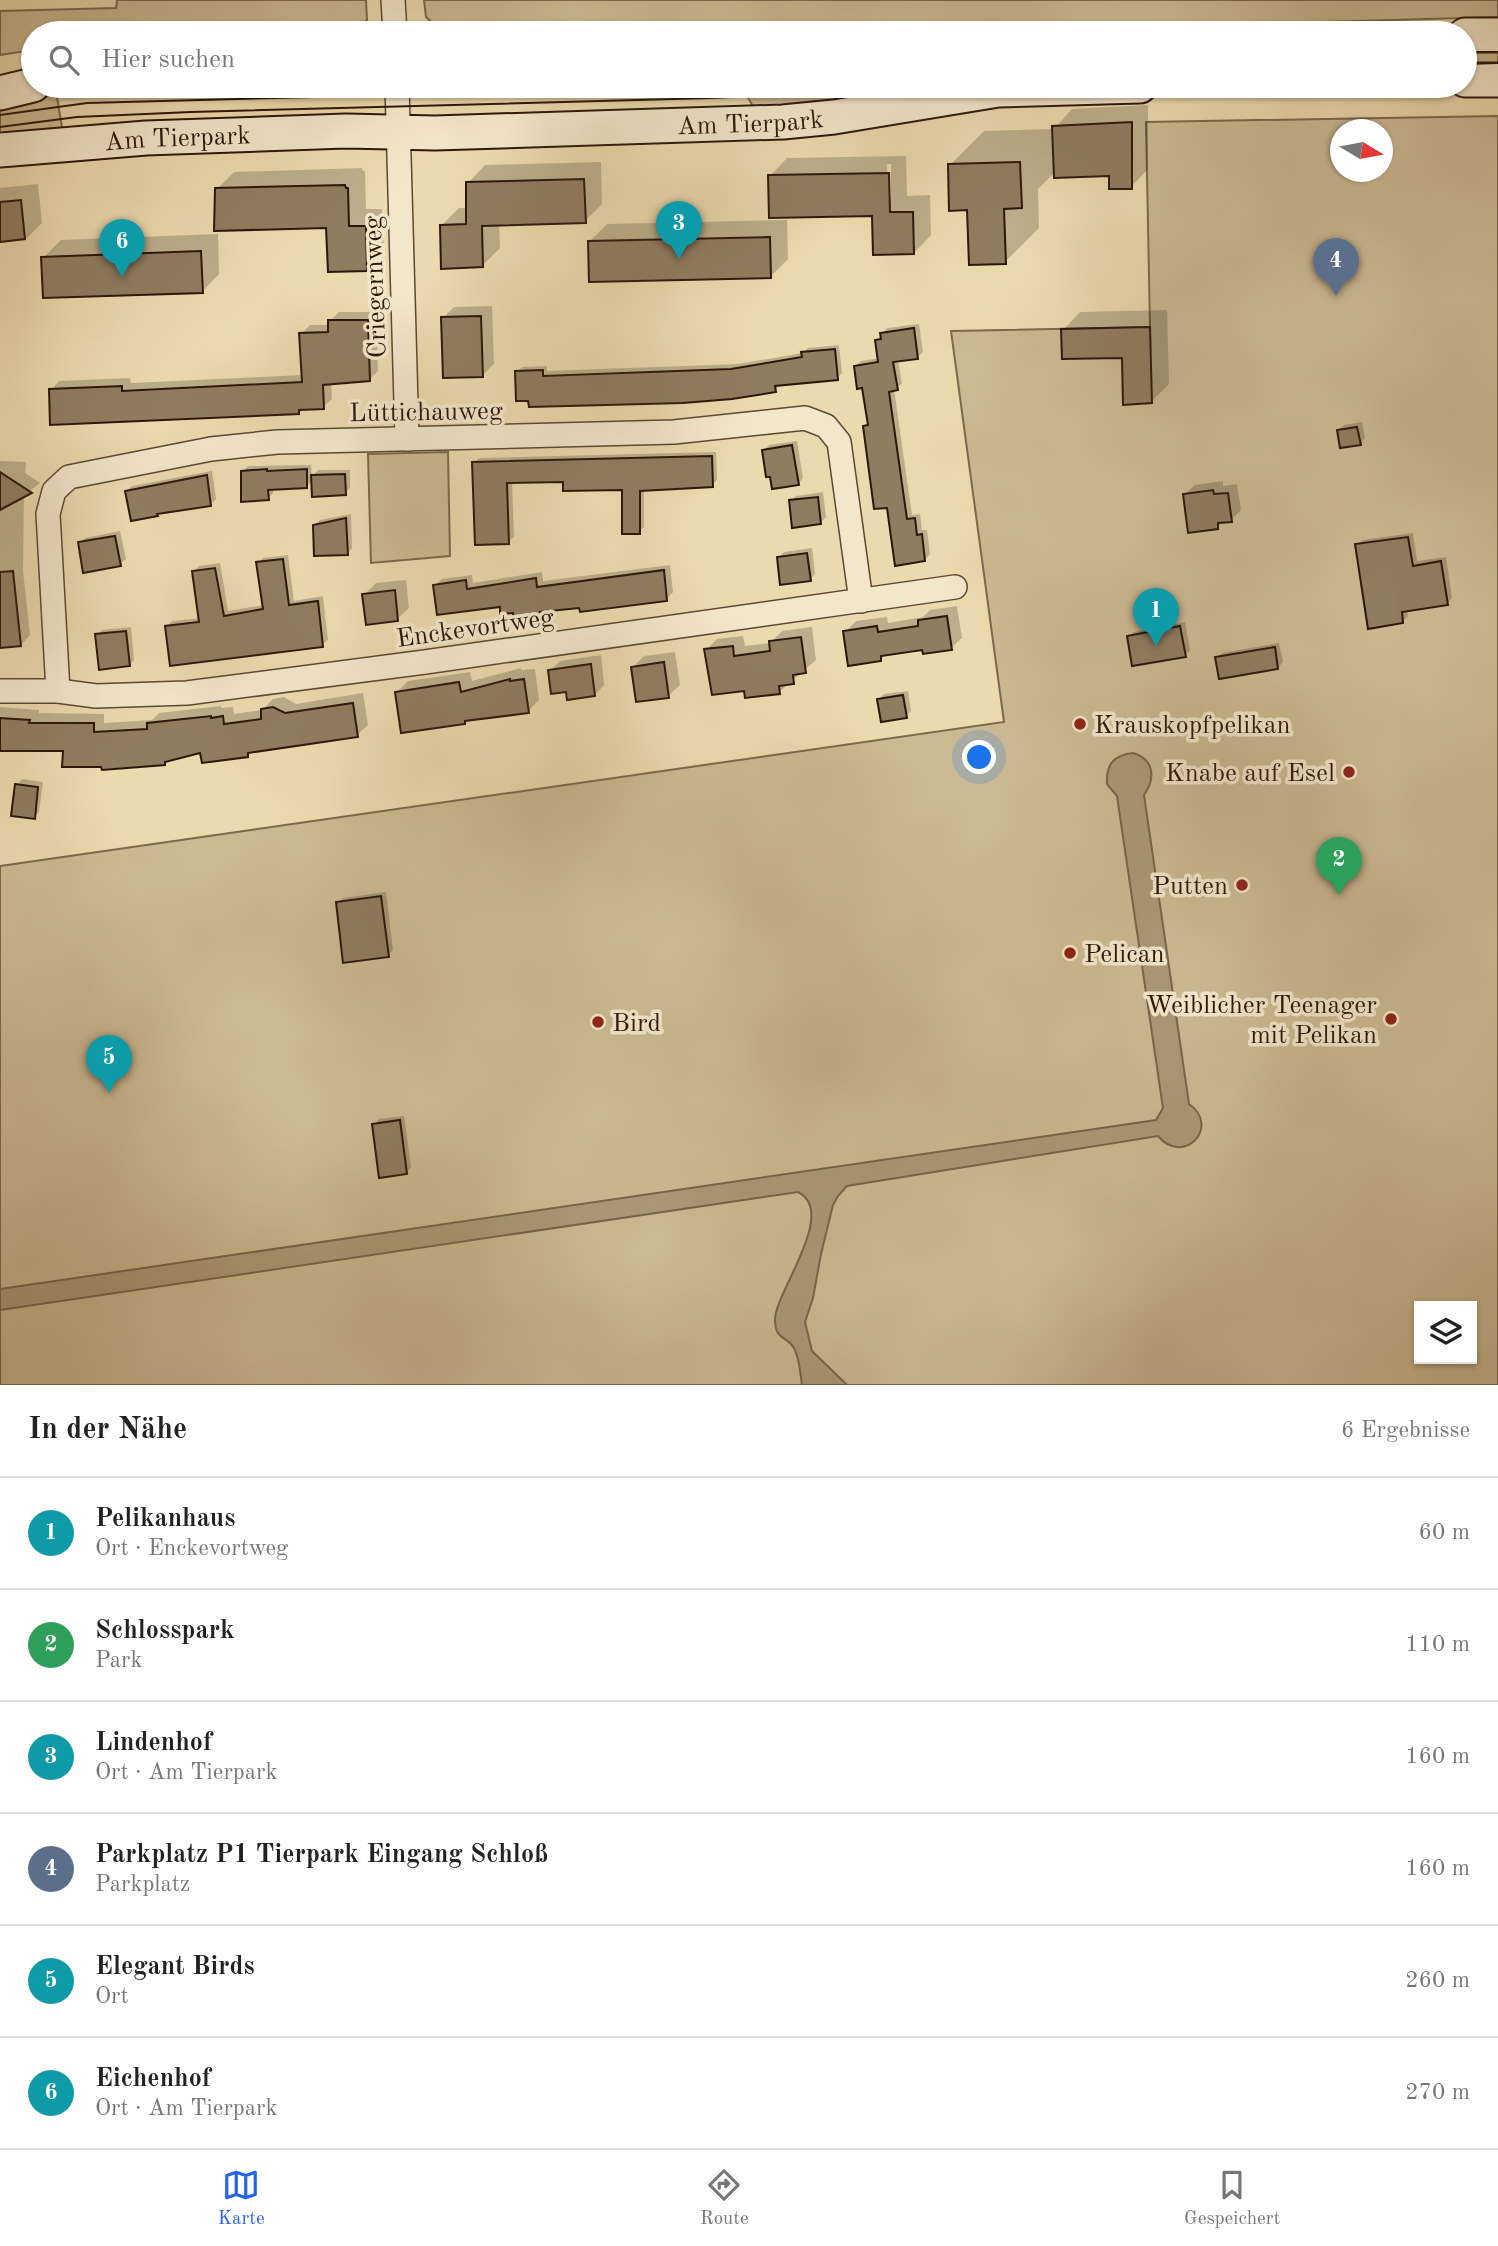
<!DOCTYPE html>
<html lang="de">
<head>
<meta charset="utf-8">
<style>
  :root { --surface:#fff; --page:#f6f6f6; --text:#222; --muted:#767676; --line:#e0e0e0; --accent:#2563eb }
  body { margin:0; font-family:"Old Standard TT",serif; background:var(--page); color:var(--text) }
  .controls { position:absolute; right:21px; bottom:21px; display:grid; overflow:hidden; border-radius:0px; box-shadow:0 2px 5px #0004 }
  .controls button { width:63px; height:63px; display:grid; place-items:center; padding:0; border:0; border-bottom:2px solid var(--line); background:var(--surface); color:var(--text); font:35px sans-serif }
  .compass { position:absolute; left:1330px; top:119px; width:63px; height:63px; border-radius:50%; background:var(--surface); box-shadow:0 2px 5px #0004; rotate:100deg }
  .you { position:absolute; left:980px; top:758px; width:24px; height:24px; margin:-18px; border:5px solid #fff; border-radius:50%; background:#1a73e8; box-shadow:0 0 0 10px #1a73e833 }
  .badge { display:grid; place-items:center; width:46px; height:46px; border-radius:50%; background:var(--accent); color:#fff; font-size:23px; font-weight:700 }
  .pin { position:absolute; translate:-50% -58px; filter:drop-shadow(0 2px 4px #0008) }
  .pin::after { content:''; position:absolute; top:37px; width:24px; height:21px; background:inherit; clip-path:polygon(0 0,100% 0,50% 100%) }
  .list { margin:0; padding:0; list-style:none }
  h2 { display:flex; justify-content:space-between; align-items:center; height:91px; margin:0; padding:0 28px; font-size:30px }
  h2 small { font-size:23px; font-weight:400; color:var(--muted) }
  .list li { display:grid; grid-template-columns:46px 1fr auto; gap:21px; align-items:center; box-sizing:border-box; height:112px; padding:0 28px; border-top:2px solid var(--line) }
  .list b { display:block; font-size:26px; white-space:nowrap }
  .list p { margin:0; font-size:23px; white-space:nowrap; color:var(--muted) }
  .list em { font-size:23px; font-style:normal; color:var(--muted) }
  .icon { flex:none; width:38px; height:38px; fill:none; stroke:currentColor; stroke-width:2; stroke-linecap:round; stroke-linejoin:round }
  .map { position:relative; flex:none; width:1498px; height:1385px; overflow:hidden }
  .search { position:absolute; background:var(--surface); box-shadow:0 2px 5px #0004; left:21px; right:21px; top:21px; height:77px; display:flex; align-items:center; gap:18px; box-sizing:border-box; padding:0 24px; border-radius:38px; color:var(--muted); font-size:26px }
  .sheet { height:763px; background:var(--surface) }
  nav { display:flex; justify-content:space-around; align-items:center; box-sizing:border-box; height:98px; border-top:2px solid var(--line); background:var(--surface); font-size:19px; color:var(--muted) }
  nav a { display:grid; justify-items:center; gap:4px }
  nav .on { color:var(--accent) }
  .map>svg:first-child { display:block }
</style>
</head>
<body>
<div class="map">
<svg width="1498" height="1385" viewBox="0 0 1498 1385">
  <rect width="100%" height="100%" fill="#ecdaaf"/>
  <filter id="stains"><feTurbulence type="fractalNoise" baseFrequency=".00286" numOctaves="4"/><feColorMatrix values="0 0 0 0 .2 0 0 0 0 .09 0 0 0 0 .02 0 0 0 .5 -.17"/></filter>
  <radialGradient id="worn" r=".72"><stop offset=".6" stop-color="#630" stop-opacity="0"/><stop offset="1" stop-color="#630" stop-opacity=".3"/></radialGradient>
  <g fill="#cbb993" stroke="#7c684e" stroke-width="2" fill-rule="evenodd">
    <path d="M 117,0 L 366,0 L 367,20 L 353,33 L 33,33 L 33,50 L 0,55 L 0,11 L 116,8 Z"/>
    <path d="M 424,0 L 1498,0 L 1498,17 L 930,33 L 604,33 L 590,26 L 440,30 L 426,17 Z"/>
    <path d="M 1465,44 L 1498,44 L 1498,68 L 1465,69 Z"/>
    <path d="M 741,86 L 946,86 L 757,113 Z"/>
    <path d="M 56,91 L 63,133 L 0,138 L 0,103 Z"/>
    <path d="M 1498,116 L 1498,1385 L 0,1385 L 0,866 L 1004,722 L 951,331 L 1150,327 L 1146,122 ZM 1340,130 L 1382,130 L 1382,172 L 1340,172 ZM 1419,1306 L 1472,1306 L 1472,1359 L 1419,1359 Z"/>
    <path d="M 448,452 L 450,556 L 371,563 L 368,454 Z"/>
  </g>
  <path fill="#ab9877" stroke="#78644b" stroke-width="2" d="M 1133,753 C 1154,759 1156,778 1144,795 L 1189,1104 C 1221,1126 1184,1167 1158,1136 L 847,1186 L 838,1196 L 833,1205 L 821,1254 L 813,1298 L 805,1322 L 812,1351 L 847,1385 L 802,1385 C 800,1373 800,1359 794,1348 C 786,1335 775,1341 775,1319 C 776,1291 838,1212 798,1192 L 0,1310 L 0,1289 L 1156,1120 L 1163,1108 L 1117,796 L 1107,784 C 1106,765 1113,755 1133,753 Z"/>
  <g fill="#0003" fill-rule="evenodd">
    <path d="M 1148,105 L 1148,169 L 1131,187 L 1111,175 L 1055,172 L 1038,189 L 1039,228 L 1005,262 L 969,208 L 950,165 L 984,131 L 1054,129 L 1072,109 Z"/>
    <path d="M 906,156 L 907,196 L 930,195 L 931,235 L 914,253 L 874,214 L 770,176 L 787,158 ZM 887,164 L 891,164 L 891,199 L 888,199 Z"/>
    <path d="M 601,162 L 602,204 L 585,221 L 499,224 L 500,248 L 482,266 L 441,226 L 459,208 L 468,208 L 468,183 L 485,165 Z"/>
    <path d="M 362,168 L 363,171 L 365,171 L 366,209 L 382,209 L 384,252 L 366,269 L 328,226 L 217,189 L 234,172 Z"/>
    <path d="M 38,184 L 42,223 L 25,240 L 0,243 L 0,188 Z"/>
    <path d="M 787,220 L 788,259 L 770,277 L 590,241 L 607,224 Z"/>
    <path d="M 218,234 L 219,274 L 202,292 L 43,258 L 61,240 Z"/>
    <path d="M 492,306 L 494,364 L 482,376 L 443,318 L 454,307 Z"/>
    <path d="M 1167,310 L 1169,384 L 1151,402 L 1124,356 L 1063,330 L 1080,312 Z"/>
    <path d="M 339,312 L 376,312 L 378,371 L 369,380 L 331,382 L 332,399 L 323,407 L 303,408 L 299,412 L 51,390 L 59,381 L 130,378 L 131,383 L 303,375 L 301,334 L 310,325 L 330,325 L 330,321 Z"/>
    <path d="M 919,324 L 923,352 L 917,357 L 898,360 L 902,384 L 894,389 L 912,515 L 920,514 L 922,530 L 927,530 L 930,554 L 925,560 L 889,506 L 865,426 L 870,421 L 864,386 L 855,366 L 861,361 L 880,358 L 877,341 L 887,328 Z"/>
    <path d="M 839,345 L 842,373 L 837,378 L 780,385 L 775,390 L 683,401 L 517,372 L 522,367 L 547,366 L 547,371 L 738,364 L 803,353 L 808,348 Z"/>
    <path d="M 1362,422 L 1365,438 L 1360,443 L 1338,430 L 1344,425 Z"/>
    <path d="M 797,441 L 803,478 L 798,484 L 771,475 L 764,451 L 769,445 Z"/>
    <path d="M 716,452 L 717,480 L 712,485 L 644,489 L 644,527 L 639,532 L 623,488 L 564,481 L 512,481 L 514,537 L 508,542 L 474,463 L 479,458 Z"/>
    <path d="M 0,461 L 26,462 L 25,473 L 40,483 L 24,495 L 23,571 L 30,635 L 21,645 L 0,647 Z"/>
    <path d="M 311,465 L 312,477 L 318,470 L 350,470 L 350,488 L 345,493 L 313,480 L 307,486 L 273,488 L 273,493 L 268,498 L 242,472 L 248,466 Z"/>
    <path d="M 212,471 L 216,499 L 210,504 L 159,512 L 157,514 L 127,491 L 132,486 Z"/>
    <path d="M 1223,481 L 1223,486 L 1237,484 L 1241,510 L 1231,520 L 1224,521 L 1217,527 L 1185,494 L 1195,485 Z"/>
    <path d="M 823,492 L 826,517 L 821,522 L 791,501 L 796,496 Z"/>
    <path d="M 351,514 L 352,548 L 347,554 L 315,525 L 320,520 Z"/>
    <path d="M 120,531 L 126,559 L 120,564 L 80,543 L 85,538 Z"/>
    <path d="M 1413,533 L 1417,561 L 1446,557 L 1452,598 L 1447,603 L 1407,609 L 1408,616 L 1403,621 L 1357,545 L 1362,540 Z"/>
    <path d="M 812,548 L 815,574 L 810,579 L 779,557 L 784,552 Z"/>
    <path d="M 288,555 L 294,601 L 323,596 L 328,640 L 322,645 L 167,626 L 172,621 L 201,618 L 194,571 L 199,566 L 220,563 L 228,611 L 264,605 L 258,563 L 263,558 Z"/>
    <path d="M 670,565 L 673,592 L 667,599 L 545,610 L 540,615 L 515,611 L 435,585 L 442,579 L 472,575 L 473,583 L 542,572 L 543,581 Z"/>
    <path d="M 406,580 L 409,608 L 397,619 L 364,595 L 376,583 Z"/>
    <path d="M 957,606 L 962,638 L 951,648 L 923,648 L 886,654 L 880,660 L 845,632 L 856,621 L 887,617 L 888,623 L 923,617 L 930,610 Z"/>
    <path d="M 1185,622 L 1190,650 L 1185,655 L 1129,637 L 1134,632 Z"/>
    <path d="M 131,627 L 134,660 L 129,665 L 97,635 L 102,630 Z"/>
    <path d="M 812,627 L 816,660 L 779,692 L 746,689 L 706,650 L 717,639 L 743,636 L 745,646 L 770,643 L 782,631 Z"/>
    <path d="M 1279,643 L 1283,662 L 1278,668 L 1217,658 L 1222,653 Z"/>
    <path d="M 675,652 L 680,685 L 668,696 L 633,667 L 644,656 Z"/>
    <path d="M 601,655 L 604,685 L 595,695 L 567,690 L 550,671 L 560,661 Z"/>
    <path d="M 521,668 L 521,670 L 535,669 L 539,700 L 528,711 L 468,719 L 464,723 L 397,692 L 408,681 L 470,672 L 472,681 Z"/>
    <path d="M 908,691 L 911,711 L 906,716 L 879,699 L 884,694 Z"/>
    <path d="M 363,693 L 368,725 L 357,735 L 252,751 L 248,755 L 202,751 L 169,759 L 164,764 L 64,749 L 0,736 L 0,707 L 39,710 L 39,713 L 104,714 L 104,723 L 152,720 L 159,713 L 221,706 L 221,708 L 233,707 L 234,714 L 262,710 L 273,699 L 284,697 L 296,704 Z"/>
    <path d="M 22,779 L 43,782 L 39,812 L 34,818 L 17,785 Z"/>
    <path d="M 386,892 L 393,950 L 388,955 L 338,903 L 343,898 Z"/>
    <path d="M 404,1116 L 411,1167 L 406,1173 L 374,1125 L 379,1119 Z"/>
  </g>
  <g fill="#907c60" stroke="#2c170a" stroke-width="2">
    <path d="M 1132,122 L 1132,189 L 1109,189 L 1109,176 L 1054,178 L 1052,126 Z"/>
    <path d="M 1020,162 L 1022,208 L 1004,209 L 1006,264 L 969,265 L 967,210 L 949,211 L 948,164 Z"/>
    <path d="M 889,173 L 890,212 L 913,212 L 914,254 L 873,255 L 872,216 L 769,218 L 768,175 Z"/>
    <path d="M 584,179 L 586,223 L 482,226 L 483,267 L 441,269 L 440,225 L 466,224 L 466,182 Z"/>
    <path d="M 345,185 L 346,188 L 348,188 L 349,226 L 366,226 L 367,271 L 328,272 L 326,228 L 214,231 L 215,188 Z"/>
    <path d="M 21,200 L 25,239 L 0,242 L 0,202 Z"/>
    <path d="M 770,237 L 771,278 L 589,282 L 588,241 Z"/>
    <path d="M 201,251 L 203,293 L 43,298 L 41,257 Z"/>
    <path d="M 481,316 L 483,377 L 443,378 L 441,317 Z"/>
    <path d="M 328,320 L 368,320 L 370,381 L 323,385 L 324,409 L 299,410 L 299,414 L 50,425 L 49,389 L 122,386 L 122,391 L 302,382 L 299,333 L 328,332 Z"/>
    <path d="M 1150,327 L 1152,403 L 1123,405 L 1122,358 L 1062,359 L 1061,329 Z"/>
    <path d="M 914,328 L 918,359 L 893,362 L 898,390 L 889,392 L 907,519 L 915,518 L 917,535 L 922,534 L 925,561 L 895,566 L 887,508 L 874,509 L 863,426 L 868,425 L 862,388 L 857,389 L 854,366 L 878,362 L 875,340 L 881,339 L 880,333 Z"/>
    <path d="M 835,349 L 838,380 L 775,386 L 776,392 L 732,399 L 683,403 L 529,407 L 528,401 L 516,401 L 515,371 L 543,370 L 543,376 L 731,369 L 802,357 L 801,352 Z"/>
    <path d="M 1357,427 L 1361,445 L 1340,448 L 1337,430 Z"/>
    <path d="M 792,445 L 799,485 L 772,489 L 770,477 L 766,477 L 762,450 Z"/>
    <path d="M 712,456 L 713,487 L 640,491 L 640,534 L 622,534 L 622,490 L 563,491 L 563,482 L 507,483 L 509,544 L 475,545 L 472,462 Z"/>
    <path d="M 267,469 L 267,471 L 307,469 L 307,488 L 268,490 L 269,500 L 241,502 L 241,471 Z"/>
    <path d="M 0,472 L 32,493 L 0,510 Z"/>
    <path d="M 345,474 L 346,495 L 312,497 L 311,475 Z"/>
    <path d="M 207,475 L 211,506 L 157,514 L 158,516 L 131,521 L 125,491 Z"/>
    <path d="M 1213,490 L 1214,494 L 1228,493 L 1232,522 L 1218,523 L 1218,529 L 1188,533 L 1183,494 Z"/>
    <path d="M 818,497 L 821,524 L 792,528 L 789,500 Z"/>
    <path d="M 346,518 L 348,555 L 314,556 L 313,525 Z"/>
    <path d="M 115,536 L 121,566 L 83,573 L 78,542 Z"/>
    <path d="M 1408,537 L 1413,566 L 1441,561 L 1448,605 L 1402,612 L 1403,623 L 1368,629 L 1355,544 Z"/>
    <path d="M 807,553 L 811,581 L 780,585 L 777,557 Z"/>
    <path d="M 283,559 L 289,605 L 318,601 L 323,647 L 170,666 L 165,626 L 199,622 L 192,571 L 215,568 L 224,616 L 263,609 L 256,562 Z"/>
    <path d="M 664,570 L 667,601 L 580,612 L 579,608 L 540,612 L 541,617 L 514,620 L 513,613 L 500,614 L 500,607 L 437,615 L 433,585 L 466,580 L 467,589 L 536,578 L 537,587 Z"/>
    <path d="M 13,571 L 21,646 L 0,648 L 0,572 Z"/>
    <path d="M 395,590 L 398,621 L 366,625 L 362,594 Z"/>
    <path d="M 947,616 L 952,650 L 923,654 L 922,650 L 881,656 L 881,661 L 848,666 L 843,631 L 877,626 L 878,632 L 918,626 L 918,620 Z"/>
    <path d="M 1180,626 L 1186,657 L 1132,666 L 1127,636 Z"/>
    <path d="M 126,631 L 130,666 L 99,670 L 95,634 Z"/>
    <path d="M 801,637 L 806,673 L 793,675 L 794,684 L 779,686 L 780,694 L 745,698 L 744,691 L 712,695 L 704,649 L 733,646 L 734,656 L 770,651 L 769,641 Z"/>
    <path d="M 1275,647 L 1278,669 L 1219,679 L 1215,657 Z"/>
    <path d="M 664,662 L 669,698 L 636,702 L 631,667 Z"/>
    <path d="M 591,664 L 595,696 L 567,700 L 566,692 L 551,694 L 548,670 Z"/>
    <path d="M 510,679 L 510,681 L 524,679 L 529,713 L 465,721 L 465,724 L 401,733 L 395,692 L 459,682 L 461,692 Z"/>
    <path d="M 903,695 L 907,718 L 881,722 L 877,699 Z"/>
    <path d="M 353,703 L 358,737 L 248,753 L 248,757 L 202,763 L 200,753 L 165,762 L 165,765 L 102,770 L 101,767 L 62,767 L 63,751 L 0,751 L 0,718 L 30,720 L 29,723 L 94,723 L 94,732 L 147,729 L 147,723 L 211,716 L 211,718 L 223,716 L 224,724 L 261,719 L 261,709 L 273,707 L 285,713 Z"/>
    <path d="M 15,784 L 38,787 L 35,819 L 11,816 Z"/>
    <path d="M 381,896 L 389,957 L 343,963 L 336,902 Z"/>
    <path d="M 400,1120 L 407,1174 L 379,1178 L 372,1124 Z"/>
  </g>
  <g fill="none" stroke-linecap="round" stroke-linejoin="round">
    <g stroke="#5c4833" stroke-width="26">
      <g id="minor">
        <path d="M 393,0 L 395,33"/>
        <path d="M 397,86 L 407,439"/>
        <path d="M 0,691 L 58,691 L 96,696 L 187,693 L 425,662 L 955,587"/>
        <path d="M 58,691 L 48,514 L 54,491 L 69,477 L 211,449 L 277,442 L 674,432 L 805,418 L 826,426 L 839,442 L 861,601"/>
      </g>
    </g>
    <g stroke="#2c170a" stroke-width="37">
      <g id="secondary">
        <path d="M 1465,35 L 1498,35"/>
        <path d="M 1465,80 L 1498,80"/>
        <path d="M 0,93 L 33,85"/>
        <path id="s1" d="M 0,150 L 146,138 L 346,131 L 435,133 L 783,122 L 834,117 L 998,90 L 1140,86"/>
      </g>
    </g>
    <use href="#minor" stroke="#f3e7cb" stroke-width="23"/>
    <use href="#secondary" stroke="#f3e7cb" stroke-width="33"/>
    <g stroke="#2c170a" stroke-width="2">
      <path d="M 1465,52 L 1498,52"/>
      <path d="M 1465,64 L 1498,63"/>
      <path d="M 0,115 L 87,103 L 734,86"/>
      <path d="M 0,127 L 77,117 L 191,112 L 711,98 L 822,92 L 873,86"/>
    </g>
  </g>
  <g fill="#8f2418" stroke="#f3e7cb" stroke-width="2.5">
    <circle cx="1080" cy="724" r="7"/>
    <circle cx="1349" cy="772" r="7"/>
    <circle cx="1242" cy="885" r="7"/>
    <circle cx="1070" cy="953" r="7"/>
    <circle cx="1391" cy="1019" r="7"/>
    <circle cx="598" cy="1022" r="7"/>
  </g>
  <g text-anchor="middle" stroke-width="7" stroke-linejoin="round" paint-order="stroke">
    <g font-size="26" fill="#2c170a" stroke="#f3e7cb">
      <text dy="9" stroke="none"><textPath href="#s1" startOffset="751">Am Tierpark</textPath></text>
      <text dy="9" stroke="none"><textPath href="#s1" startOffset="178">Am Tierpark</textPath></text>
      <text transform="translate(374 287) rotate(-92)" y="9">Criegernweg</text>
      <text transform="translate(426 411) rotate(-1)" y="9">Lüttichauweg</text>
      <text transform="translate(475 627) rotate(-8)" y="9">Enckevortweg</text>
    </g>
    <g font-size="26" fill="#2c170a" stroke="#f3e7cb" text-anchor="start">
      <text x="1094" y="733">Krauskopfpelikan</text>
      <text x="1335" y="781" text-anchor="end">Knabe auf Esel</text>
      <text x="1228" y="894" text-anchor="end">Putten</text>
      <text x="1084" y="962">Pelican</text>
      <text x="1377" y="1013" text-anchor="end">Weiblicher Teenager<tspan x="1377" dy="30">mit Pelikan</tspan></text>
      <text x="612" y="1031">Bird</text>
    </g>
  </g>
  <rect width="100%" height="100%" filter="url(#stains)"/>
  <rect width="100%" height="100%" fill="url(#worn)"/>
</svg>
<div class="controls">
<button><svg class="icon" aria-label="layers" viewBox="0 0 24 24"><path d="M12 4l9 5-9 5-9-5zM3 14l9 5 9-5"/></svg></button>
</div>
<svg class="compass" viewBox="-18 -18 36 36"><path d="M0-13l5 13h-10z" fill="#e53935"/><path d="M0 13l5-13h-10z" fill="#767676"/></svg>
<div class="you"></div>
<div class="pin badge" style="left:1156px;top:646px;background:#0f9aa8">1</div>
<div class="pin badge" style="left:1339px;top:895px;background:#2e9e5b">2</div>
<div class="pin badge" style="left:679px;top:259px;background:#0f9aa8">3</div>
<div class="pin badge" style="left:1336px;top:296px;background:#5c6f8a">4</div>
<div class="pin badge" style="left:109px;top:1093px;background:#0f9aa8">5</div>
<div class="pin badge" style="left:122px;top:277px;background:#0f9aa8">6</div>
<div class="search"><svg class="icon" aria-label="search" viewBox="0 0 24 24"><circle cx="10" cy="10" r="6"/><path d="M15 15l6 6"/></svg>Hier suchen</div>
</div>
<section class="sheet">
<h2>In der Nähe<small>6 Ergebnisse</small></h2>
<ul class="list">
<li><span class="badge" style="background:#0f9aa8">1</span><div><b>Pelikanhaus</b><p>Ort · Enckevortweg</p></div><em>60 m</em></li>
<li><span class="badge" style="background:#2e9e5b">2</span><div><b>Schlosspark</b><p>Park</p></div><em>110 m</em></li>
<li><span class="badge" style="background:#0f9aa8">3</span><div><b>Lindenhof</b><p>Ort · Am Tierpark</p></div><em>160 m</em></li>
<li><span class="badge" style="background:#5c6f8a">4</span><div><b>Parkplatz P1 Tierpark Eingang Schloß</b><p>Parkplatz</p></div><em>160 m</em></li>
<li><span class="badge" style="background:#0f9aa8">5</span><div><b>Elegant Birds</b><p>Ort</p></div><em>260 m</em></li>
<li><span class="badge" style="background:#0f9aa8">6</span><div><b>Eichenhof</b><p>Ort · Am Tierpark</p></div><em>270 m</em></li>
</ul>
</section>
<nav>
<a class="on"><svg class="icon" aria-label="map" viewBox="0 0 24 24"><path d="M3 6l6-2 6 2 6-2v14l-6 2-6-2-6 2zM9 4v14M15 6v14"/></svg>Karte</a>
<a><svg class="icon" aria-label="directions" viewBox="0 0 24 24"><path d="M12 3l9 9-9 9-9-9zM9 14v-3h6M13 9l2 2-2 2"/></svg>Route</a>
<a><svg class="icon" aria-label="saved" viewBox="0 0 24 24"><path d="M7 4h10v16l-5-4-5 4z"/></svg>Gespeichert</a>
</nav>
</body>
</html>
